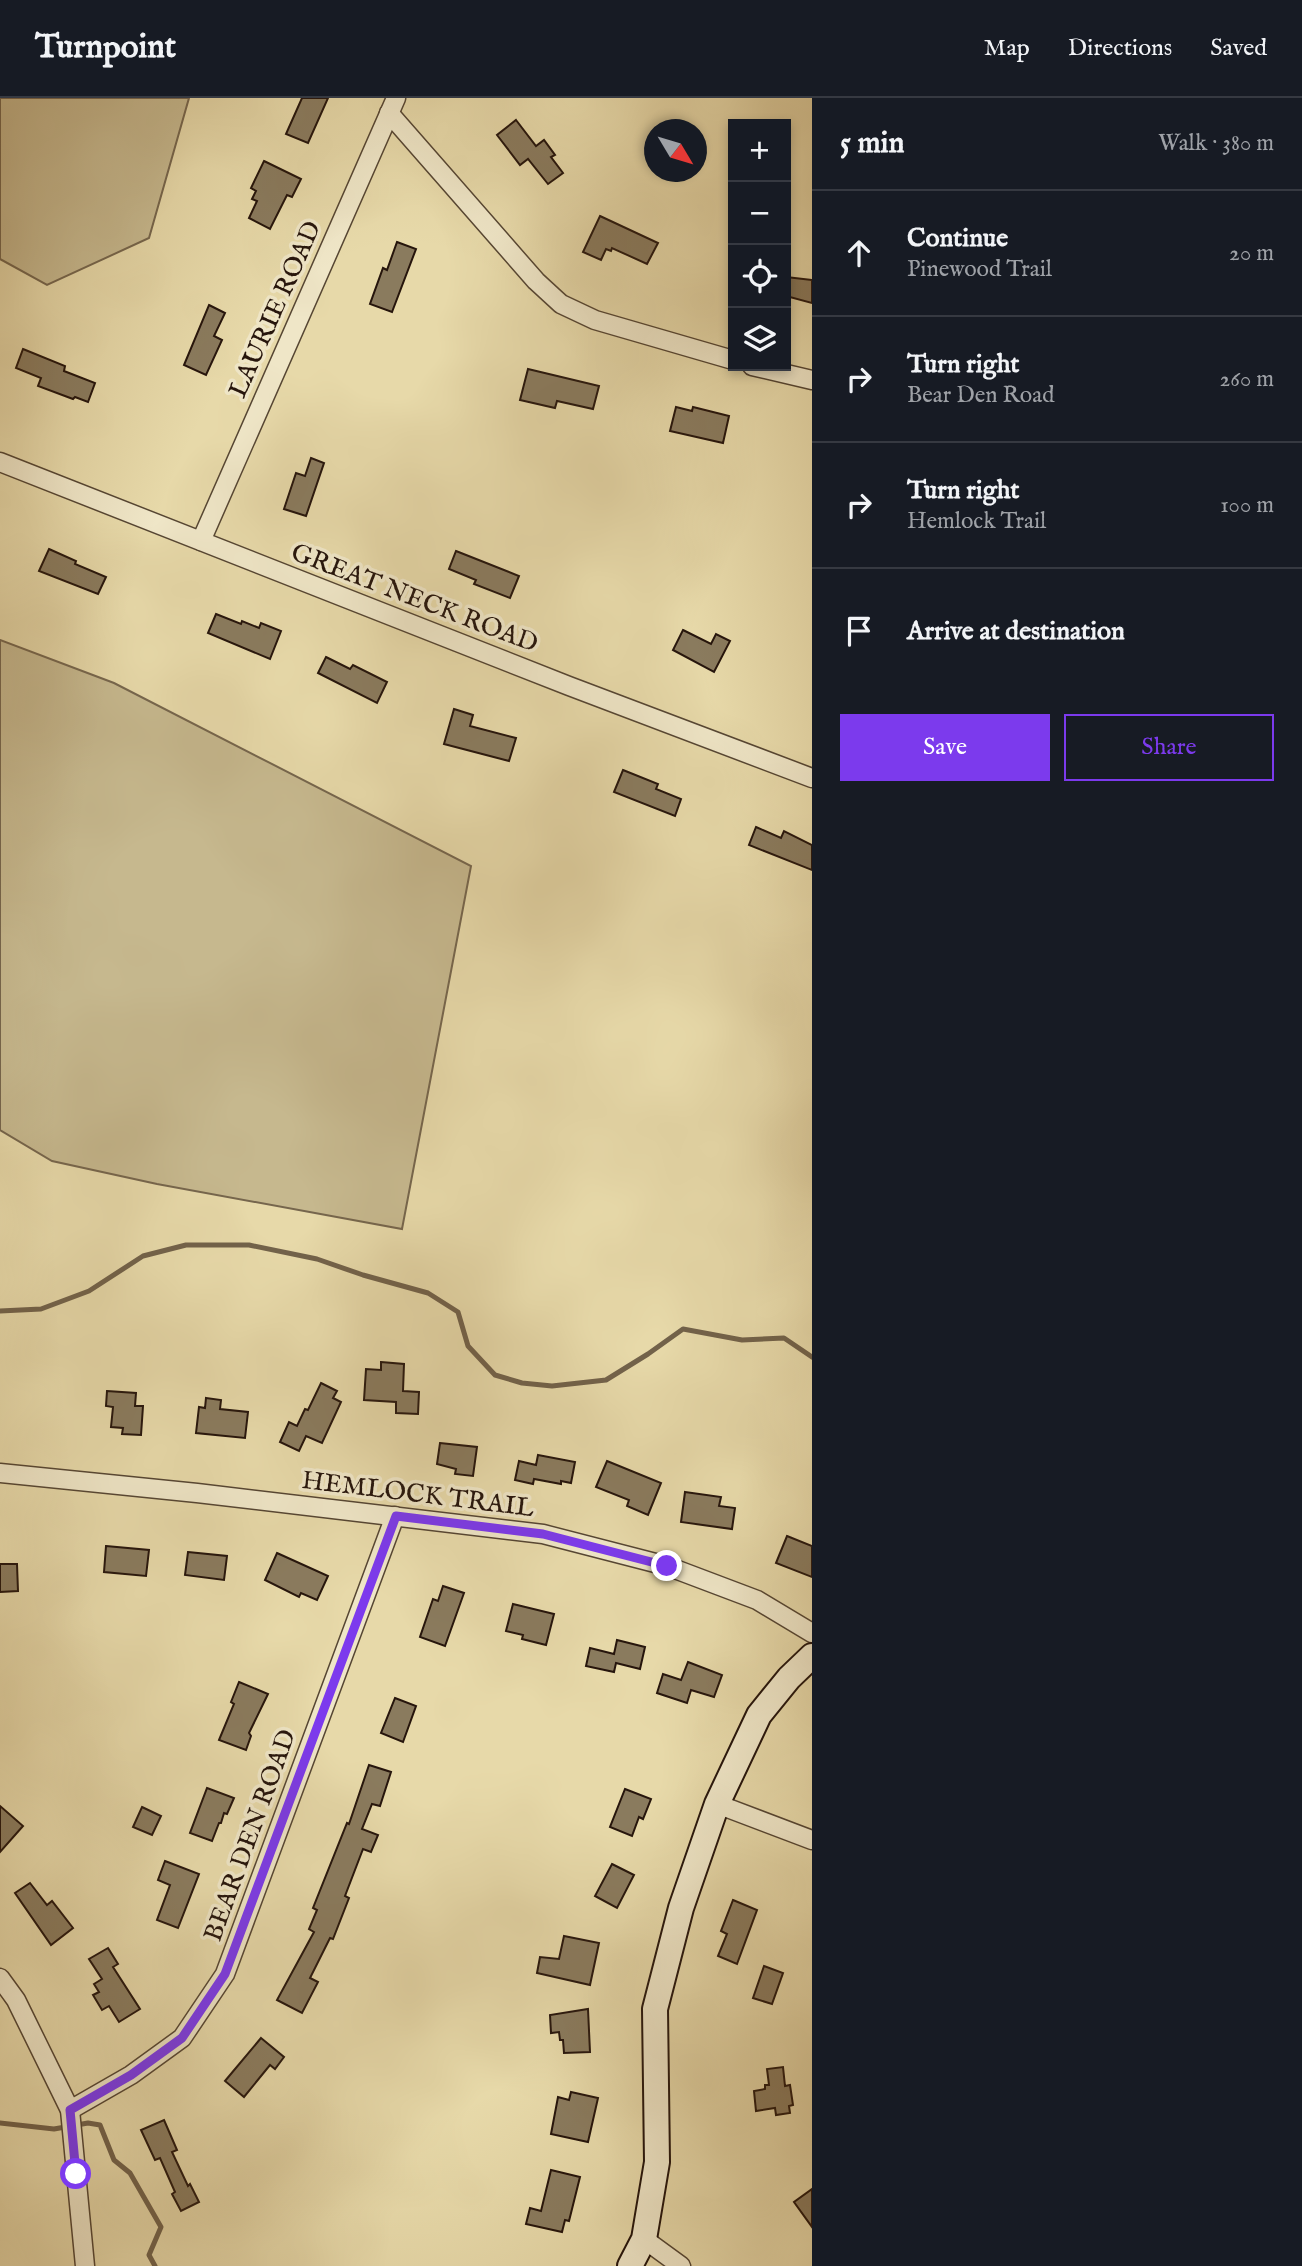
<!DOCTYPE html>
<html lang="en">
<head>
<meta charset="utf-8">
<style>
  :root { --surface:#171b24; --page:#20242c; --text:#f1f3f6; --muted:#9ea1a6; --line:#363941; --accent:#7c3aed }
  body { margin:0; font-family:"IM FELL English",serif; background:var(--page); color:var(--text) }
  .controls { position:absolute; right:21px; top:21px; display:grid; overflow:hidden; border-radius:0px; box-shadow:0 4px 10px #0003 }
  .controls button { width:63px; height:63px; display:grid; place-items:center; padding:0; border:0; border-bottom:2px solid var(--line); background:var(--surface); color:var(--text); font:35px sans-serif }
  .compass { position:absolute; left:644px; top:21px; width:63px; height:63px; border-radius:50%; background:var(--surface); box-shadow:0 4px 10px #0003; rotate:128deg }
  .stop { position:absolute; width:21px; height:21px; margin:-16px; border:5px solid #7c3aed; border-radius:50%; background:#fff }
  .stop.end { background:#7c3aed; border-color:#fff; box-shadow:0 2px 7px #0008 }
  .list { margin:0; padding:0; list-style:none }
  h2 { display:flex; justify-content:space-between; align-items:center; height:91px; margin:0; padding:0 28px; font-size:30px }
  h2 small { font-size:23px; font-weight:400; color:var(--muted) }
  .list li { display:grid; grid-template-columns:46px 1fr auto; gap:21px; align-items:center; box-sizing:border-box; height:126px; padding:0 28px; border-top:2px solid var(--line) }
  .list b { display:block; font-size:26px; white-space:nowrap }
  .list p { margin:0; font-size:23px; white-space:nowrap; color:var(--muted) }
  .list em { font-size:23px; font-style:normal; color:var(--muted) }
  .actions { display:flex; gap:14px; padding:21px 28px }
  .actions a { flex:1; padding:16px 0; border:2px solid var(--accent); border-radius:0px; text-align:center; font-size:24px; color:var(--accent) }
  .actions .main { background:var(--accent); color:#fff }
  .icon { flex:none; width:38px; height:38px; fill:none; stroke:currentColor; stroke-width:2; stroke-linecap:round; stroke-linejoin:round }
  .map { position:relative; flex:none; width:812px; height:2168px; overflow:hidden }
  header { display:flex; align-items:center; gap:42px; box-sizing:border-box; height:98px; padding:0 35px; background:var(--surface); border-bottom:2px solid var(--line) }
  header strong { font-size:33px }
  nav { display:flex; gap:38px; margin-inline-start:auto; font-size:24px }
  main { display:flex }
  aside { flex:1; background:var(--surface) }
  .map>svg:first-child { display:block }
</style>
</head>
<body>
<header>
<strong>Turnpoint</strong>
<nav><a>Map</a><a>Directions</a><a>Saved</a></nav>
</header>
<main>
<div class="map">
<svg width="812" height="2168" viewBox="0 0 812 2168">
  <rect width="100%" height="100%" fill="#e7d9a9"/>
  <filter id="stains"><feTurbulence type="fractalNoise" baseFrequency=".00286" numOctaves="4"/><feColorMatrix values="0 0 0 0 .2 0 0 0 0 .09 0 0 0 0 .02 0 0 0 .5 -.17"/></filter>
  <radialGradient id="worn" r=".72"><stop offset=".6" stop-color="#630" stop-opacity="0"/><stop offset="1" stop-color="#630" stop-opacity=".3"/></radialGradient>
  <g fill="#c6b88e" stroke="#76664d" stroke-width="2">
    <path d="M 0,0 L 189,0 L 149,140 L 47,187 L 0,161 Z"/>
    <path d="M 0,542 L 114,585 L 471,768 L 402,1131 L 157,1086 L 52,1063 L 0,1032 Z"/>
  </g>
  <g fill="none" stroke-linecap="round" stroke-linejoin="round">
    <g stroke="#72624a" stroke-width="5">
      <path d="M 0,1213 L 41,1211 L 89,1193 L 143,1158 L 186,1147 L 249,1147 L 317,1161 L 363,1177 L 428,1195 L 458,1214 L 468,1248 L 495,1277 L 522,1285 L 552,1288 L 606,1282 L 648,1256 L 683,1231 L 742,1242 L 784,1240 L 812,1259"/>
      <path d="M 0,2025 L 54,2031 L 88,2025 L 100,2027 L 114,2062 L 130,2075 L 161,2129 L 149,2157 L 155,2168"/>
    </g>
  </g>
  <g fill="#8a7b5e" stroke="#26150c" stroke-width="2">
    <path d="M 302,0 L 328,0 L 308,45 L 286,36 Z"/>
    <path d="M 516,22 L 536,48 L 544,42 L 555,57 L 551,59 L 563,75 L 548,86 L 528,61 L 520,67 L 497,37 Z"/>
    <path d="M 264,63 L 301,81 L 292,99 L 287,97 L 270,131 L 249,120 L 257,103 L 252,101 L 256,93 L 251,90 Z"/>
    <path d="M 600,118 L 658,145 L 647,166 L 612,150 L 611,153 L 606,151 L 601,162 L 583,154 Z"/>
    <path d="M 397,144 L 416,151 L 392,214 L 370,206 L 383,170 L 387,172 Z"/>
    <path d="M 786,179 L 812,182 L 812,205 L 786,198 Z"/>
    <path d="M 209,207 L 225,215 L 214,238 L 222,242 L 206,277 L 184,267 Z"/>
    <path d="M 23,251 L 65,268 L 64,273 L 95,285 L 88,304 L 75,299 L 73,301 L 38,288 L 41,280 L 16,270 Z"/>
    <path d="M 528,271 L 599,288 L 593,311 L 557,303 L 555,310 L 520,302 Z"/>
    <path d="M 676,309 L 692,313 L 693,309 L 729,318 L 723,345 L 670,333 Z"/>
    <path d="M 311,360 L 324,365 L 306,418 L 284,411 L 296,375 L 305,378 Z"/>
    <path d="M 49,451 L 76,463 L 75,466 L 106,479 L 98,496 L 39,473 Z"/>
    <path d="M 456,453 L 519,478 L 510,500 L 474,486 L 476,482 L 449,471 Z"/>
    <path d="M 216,516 L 241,526 L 242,523 L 259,530 L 261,525 L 281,533 L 270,561 L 208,535 Z"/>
    <path d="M 683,532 L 711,546 L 716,536 L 730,543 L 714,574 L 673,552 Z"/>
    <path d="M 326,559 L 350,571 L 353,567 L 387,584 L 377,605 L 318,575 Z"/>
    <path d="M 454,611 L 473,617 L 470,628 L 516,640 L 509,663 L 444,646 Z"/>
    <path d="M 623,672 L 658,686 L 656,691 L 681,701 L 675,718 L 614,694 Z"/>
    <path d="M 756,729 L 781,740 L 784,733 L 812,747 L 812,772 L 749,747 Z"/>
    <path d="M 381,1264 L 404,1266 L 403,1293 L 419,1294 L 418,1316 L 396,1315 L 396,1304 L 364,1302 L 366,1271 L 381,1272 Z"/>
    <path d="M 321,1285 L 337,1293 L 333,1300 L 341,1304 L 322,1345 L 306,1338 L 299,1353 L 280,1344 L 289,1324 L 297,1328 L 305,1311 L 308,1312 Z"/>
    <path d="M 107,1293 L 136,1295 L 135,1308 L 143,1308 L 141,1337 L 122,1336 L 123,1330 L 111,1329 L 113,1309 L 106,1308 Z"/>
    <path d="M 206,1300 L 221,1302 L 220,1311 L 248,1314 L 245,1340 L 196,1335 L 199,1309 L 205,1310 Z"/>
    <path d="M 440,1345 L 477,1349 L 473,1378 L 455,1376 L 456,1371 L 437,1366 Z"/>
    <path d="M 538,1357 L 575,1364 L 571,1385 L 561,1383 L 561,1386 L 534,1381 L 533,1386 L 515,1382 L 519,1363 L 536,1367 Z"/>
    <path d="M 607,1363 L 661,1385 L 648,1417 L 627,1408 L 629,1402 L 596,1389 Z"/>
    <path d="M 685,1394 L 721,1399 L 719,1408 L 735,1410 L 732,1431 L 681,1424 Z"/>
    <path d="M 787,1438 L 812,1448 L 812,1479 L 776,1465 Z"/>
    <path d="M 106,1448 L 149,1452 L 146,1478 L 104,1474 Z"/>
    <path d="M 188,1454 L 227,1458 L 224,1482 L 185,1477 Z"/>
    <path d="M 277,1455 L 328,1478 L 317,1502 L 301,1495 L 299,1499 L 265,1482 Z"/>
    <path d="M 0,1466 L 17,1466 L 18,1493 L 0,1494 Z"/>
    <path d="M 443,1488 L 464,1495 L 445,1548 L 420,1539 L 433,1501 L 438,1503 Z"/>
    <path d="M 513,1506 L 554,1516 L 546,1547 L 522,1541 L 523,1537 L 506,1533 Z"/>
    <path d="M 617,1542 L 645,1549 L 640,1571 L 616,1565 L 614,1574 L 586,1568 L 590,1550 L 614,1556 Z"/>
    <path d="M 688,1564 L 722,1577 L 714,1599 L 691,1592 L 687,1605 L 657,1595 L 663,1576 L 681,1582 Z"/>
    <path d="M 239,1584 L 268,1596 L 249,1635 L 251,1638 L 246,1652 L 219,1642 L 234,1606 L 231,1604 Z"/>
    <path d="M 395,1600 L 416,1608 L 403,1644 L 381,1635 Z"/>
    <path d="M 369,1667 L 391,1674 L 380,1708 L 372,1706 L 362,1731 L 378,1737 L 371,1754 L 363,1751 L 345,1798 L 349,1800 L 333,1841 L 330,1840 L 310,1880 L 318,1884 L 302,1915 L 277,1902 L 314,1834 L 309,1831 L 317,1812 L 313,1810 L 347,1725 L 349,1726 Z"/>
    <path d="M 207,1690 L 234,1700 L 227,1716 L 224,1715 L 221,1725 L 219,1725 L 212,1743 L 190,1735 Z"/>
    <path d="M 625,1691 L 651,1701 L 643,1721 L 639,1719 L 632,1738 L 610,1729 Z"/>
    <path d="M 0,1708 L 23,1728 L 0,1754 Z"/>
    <path d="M 142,1709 L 161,1718 L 152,1737 L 133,1729 Z"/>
    <path d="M 165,1763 L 199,1776 L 178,1830 L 157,1822 L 170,1787 L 158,1782 Z"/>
    <path d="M 612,1766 L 634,1777 L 617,1810 L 595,1798 Z"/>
    <path d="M 30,1785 L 47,1807 L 52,1803 L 73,1830 L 51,1847 L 15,1795 Z"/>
    <path d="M 733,1802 L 757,1812 L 737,1866 L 718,1858 L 727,1836 L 721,1833 Z"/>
    <path d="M 564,1838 L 599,1845 L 590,1887 L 537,1875 L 540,1859 L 559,1861 Z"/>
    <path d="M 108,1850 L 118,1866 L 113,1869 L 140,1911 L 119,1924 L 109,1908 L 102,1912 L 93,1897 L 99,1894 L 94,1886 L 102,1881 L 89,1861 Z"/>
    <path d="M 764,1868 L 783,1875 L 772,1906 L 753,1900 Z"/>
    <path d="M 588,1911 L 590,1954 L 564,1955 L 563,1942 L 560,1942 L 559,1934 L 551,1935 L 550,1917 Z"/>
    <path d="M 261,1940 L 284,1959 L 275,1971 L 270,1967 L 244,1999 L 225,1983 Z"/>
    <path d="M 783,1969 L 785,1988 L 790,1987 L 793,2007 L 789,2008 L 790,2015 L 776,2017 L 775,2010 L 756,2013 L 754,1993 L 765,1991 L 765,1987 L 769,1987 L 767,1971 Z"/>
    <path d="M 571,1994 L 598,2000 L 588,2044 L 551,2036 L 558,1999 L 569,2002 Z"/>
    <path d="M 164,2022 L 177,2052 L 172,2054 L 188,2088 L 190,2086 L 199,2104 L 181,2113 L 172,2096 L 175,2094 L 160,2060 L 155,2062 L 141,2032 Z"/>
    <path d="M 551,2072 L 580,2079 L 569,2123 L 565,2122 L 562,2134 L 526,2126 L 530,2110 L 541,2113 Z"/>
    <path d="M 812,2091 L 812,2129 L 794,2104 Z"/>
  </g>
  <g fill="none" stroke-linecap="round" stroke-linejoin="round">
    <g stroke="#564633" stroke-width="21">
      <g id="street">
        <path d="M 389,15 L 536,183 L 561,206 L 595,222 L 733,262"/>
        <path d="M 752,268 L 812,282"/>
        <path d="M 0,364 L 569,588 L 812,680"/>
        <path d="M 201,443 L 396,0"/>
        <path d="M 0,1375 L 197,1395 L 543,1436 L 667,1468 L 757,1502 L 812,1535"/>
        <path d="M 717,1706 L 812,1742"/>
        <path d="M 0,1880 L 16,1902 L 70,2012 L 85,2168"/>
        <path d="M 70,2012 L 131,1977 L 182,1940 L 225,1876 L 395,1418"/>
        <path d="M 644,2141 L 681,2168"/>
      </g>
    </g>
    <g stroke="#26150c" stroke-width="28">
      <path id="secondary" d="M 630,2168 L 644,2141 L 657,2064 L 655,1911 L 681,1810 L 717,1706 L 759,1617 L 789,1580 L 812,1558"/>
    </g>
    <use href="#street" stroke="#efe6c7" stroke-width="18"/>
    <use href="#secondary" stroke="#efe6c7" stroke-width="24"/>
  </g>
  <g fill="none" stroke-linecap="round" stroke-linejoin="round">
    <path stroke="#7c3aed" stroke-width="9" d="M 76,2076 L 70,2012 L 131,1977 L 182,1940 L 225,1876 L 396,1418 L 543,1436 L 667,1468"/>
  </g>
  <g text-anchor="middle" stroke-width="7" stroke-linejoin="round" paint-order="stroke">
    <g font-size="26" fill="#26150c" stroke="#efe6c7">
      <text transform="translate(274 211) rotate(-66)" y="9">LAURIE ROAD</text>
      <text transform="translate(415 499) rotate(21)" y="9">GREAT NECK ROAD</text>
      <text transform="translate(418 1395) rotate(7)" y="9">HEMLOCK TRAIL</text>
      <text transform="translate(249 1737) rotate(-70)" y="9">BEAR DEN ROAD</text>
    </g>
  </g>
  <rect width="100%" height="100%" filter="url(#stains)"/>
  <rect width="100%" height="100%" fill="url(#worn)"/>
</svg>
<div class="controls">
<button>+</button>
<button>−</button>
<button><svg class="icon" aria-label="locate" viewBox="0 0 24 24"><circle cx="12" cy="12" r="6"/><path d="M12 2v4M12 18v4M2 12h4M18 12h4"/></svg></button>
<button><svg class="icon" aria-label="layers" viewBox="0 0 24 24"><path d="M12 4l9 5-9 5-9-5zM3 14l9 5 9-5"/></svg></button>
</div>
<svg class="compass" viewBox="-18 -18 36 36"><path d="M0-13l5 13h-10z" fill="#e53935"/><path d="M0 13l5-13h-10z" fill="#9ea1a6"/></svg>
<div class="stop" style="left:76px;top:2076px"></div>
<div class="stop end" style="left:667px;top:1468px"></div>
</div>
<aside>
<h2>5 min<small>Walk · 380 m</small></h2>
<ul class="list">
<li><svg class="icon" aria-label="ahead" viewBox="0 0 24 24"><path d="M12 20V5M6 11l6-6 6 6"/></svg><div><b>Continue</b><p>Pinewood Trail</p></div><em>20 m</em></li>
<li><svg class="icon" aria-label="right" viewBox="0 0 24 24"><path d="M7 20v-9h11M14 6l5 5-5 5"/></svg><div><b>Turn right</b><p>Bear Den Road</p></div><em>260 m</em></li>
<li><svg class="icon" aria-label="right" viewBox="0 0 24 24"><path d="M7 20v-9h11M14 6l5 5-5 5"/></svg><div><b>Turn right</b><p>Hemlock Trail</p></div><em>100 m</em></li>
<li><svg class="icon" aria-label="arrive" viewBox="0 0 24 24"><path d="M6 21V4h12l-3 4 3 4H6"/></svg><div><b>Arrive at destination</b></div></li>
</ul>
<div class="actions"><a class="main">Save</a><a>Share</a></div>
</aside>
</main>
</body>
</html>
